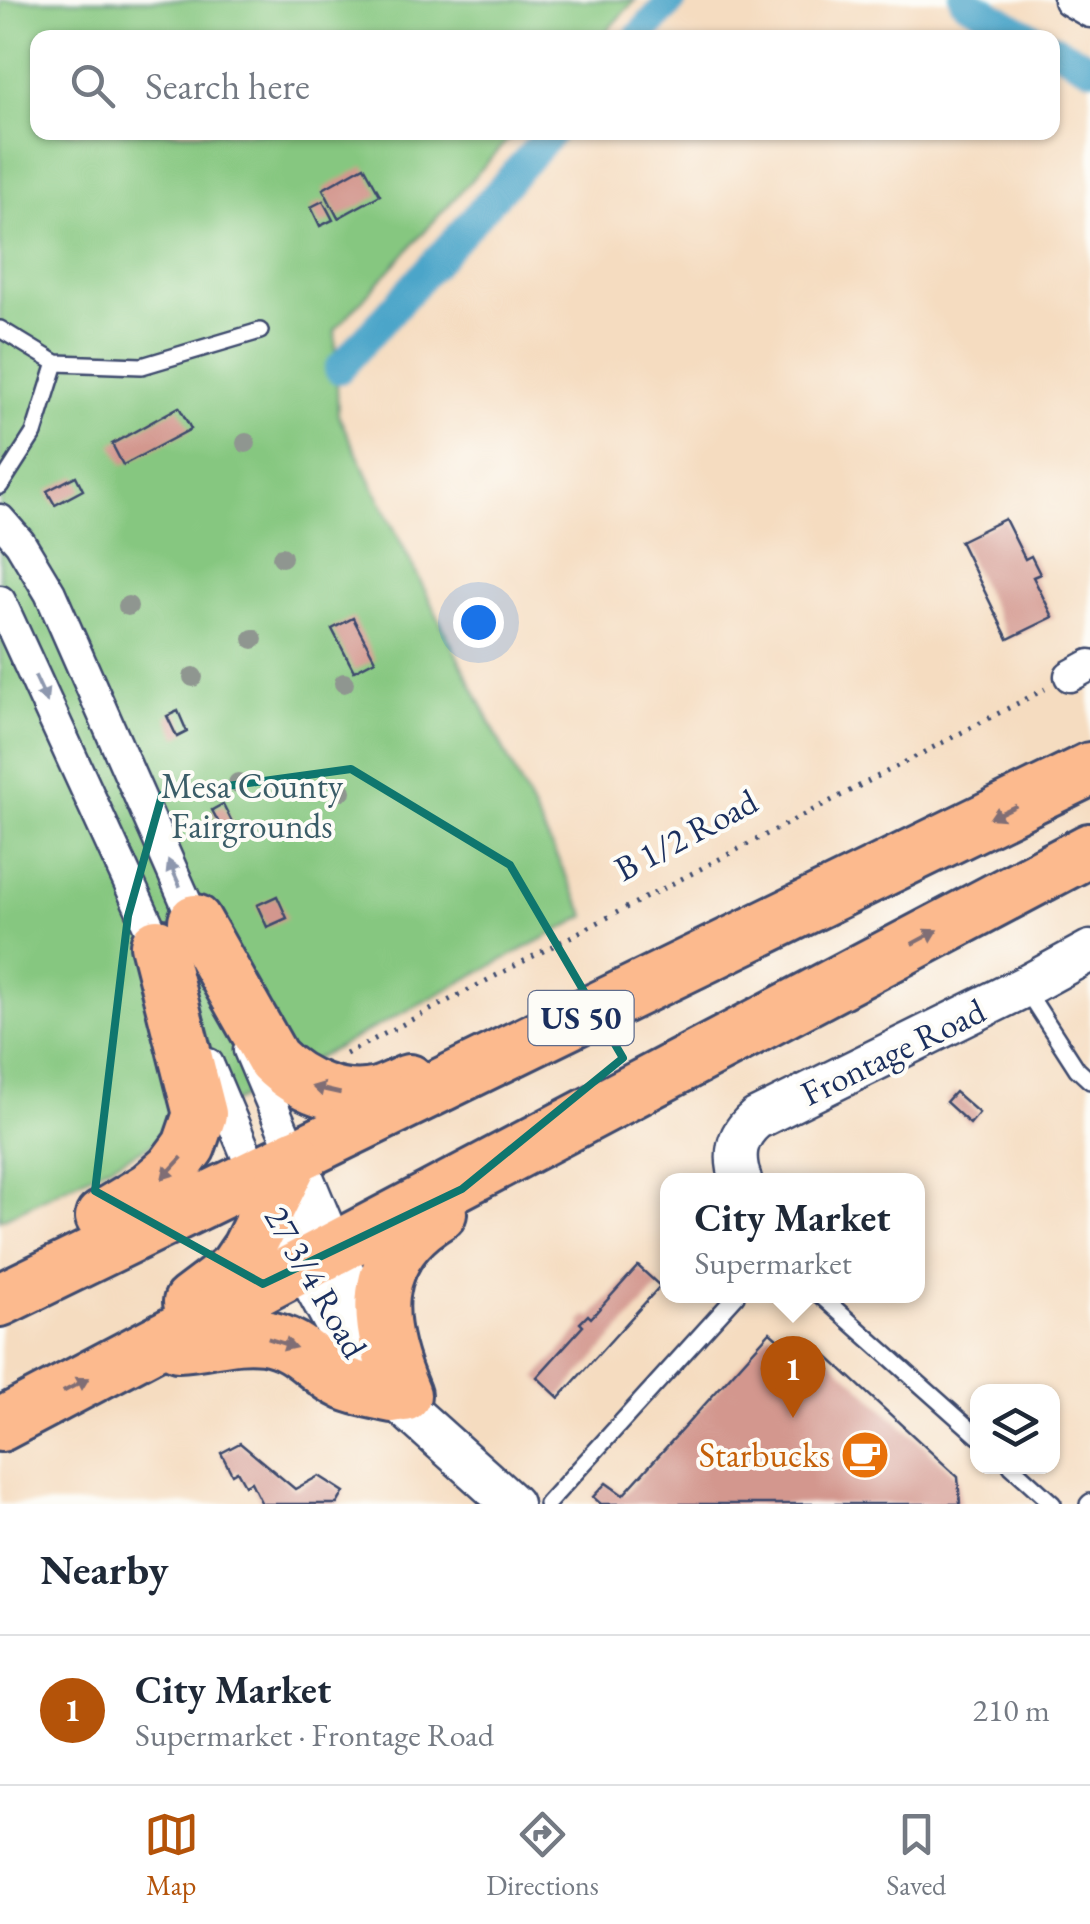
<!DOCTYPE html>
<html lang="en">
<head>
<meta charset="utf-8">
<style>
  :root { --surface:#fff; --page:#f2f2f3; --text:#1f2937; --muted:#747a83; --line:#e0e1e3; --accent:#b45309 }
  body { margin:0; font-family:"EB Garamond",serif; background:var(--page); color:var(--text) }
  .controls { position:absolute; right:30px; bottom:30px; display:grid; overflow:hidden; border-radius:20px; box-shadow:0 2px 8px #0004 }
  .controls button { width:90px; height:90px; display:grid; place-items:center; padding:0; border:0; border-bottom:2px solid var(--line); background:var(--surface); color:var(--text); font:50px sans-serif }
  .you { position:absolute; left:478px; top:622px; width:35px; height:35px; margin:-25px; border:8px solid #fff; border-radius:50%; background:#1a73e8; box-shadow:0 0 0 15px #1a73e833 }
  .badge { display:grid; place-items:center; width:65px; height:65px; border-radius:50%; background:var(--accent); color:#fff; font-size:32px; font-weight:700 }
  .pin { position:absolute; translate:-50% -82px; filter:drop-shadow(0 2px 5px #0008) }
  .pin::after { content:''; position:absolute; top:52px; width:35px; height:30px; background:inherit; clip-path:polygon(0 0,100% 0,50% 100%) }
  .popup { position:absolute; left:660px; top:1173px; width:265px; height:130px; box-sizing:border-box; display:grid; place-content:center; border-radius:20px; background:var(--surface); filter:drop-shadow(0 2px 8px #0005); font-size:32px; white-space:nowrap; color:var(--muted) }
  .popup b { font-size:38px; color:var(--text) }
  .popup::after { content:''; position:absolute; left:50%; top:100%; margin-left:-20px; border:20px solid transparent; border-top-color:var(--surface) }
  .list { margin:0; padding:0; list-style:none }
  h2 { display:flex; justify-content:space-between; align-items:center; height:130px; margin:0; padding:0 40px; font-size:42px }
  h2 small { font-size:32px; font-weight:400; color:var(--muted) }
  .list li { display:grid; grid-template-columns:65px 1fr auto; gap:30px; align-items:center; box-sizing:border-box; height:150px; padding:0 40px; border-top:2px solid var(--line) }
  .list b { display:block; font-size:38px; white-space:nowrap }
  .list p { margin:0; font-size:32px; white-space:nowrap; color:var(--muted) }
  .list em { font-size:32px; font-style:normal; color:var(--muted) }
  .icon { flex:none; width:55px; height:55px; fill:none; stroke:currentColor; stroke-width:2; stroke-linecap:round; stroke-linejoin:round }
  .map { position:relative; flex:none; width:1090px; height:1504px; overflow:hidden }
  .search { position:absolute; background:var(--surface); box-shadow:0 2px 8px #0004; left:30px; right:30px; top:30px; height:110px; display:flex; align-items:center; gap:25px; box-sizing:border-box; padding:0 35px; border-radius:20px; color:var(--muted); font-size:38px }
  .sheet { height:280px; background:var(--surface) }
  nav { display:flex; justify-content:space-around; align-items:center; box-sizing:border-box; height:140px; border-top:2px solid var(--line); background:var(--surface); font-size:28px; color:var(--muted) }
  nav a { display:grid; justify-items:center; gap:5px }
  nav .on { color:var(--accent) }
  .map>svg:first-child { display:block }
</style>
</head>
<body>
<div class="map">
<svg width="1090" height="1504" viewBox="0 0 1090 1504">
  <rect width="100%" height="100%" fill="#fdfcf7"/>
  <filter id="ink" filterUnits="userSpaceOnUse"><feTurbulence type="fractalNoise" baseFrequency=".01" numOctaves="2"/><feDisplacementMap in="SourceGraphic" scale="20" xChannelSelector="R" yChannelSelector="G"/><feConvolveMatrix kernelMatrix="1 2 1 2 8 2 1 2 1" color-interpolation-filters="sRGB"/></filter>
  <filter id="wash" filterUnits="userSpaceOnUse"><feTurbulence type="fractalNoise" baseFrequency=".0048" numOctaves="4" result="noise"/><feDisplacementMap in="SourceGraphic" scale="40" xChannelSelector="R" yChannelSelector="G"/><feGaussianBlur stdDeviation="2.25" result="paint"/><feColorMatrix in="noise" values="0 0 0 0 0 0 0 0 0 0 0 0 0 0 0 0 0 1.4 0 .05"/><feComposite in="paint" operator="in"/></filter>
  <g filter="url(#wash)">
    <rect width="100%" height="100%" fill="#f5dcc0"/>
    <path fill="#86c780" stroke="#507b6f" stroke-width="2.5" d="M 0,0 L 635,0 L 601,37 L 38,38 L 38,132 L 514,133 L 335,330 L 338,415 L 586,916 L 179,1131 L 0,1220 Z"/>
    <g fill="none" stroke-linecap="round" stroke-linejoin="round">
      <g stroke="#4ba5c9" stroke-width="30">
        <path d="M 964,0 L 1034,38"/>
        <path d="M 638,38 L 672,0"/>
        <path d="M 1052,47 L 1090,67"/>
        <path d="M 339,369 L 552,132"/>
      </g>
    </g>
    <g id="blocks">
      <g fill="#d3978e">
        <path d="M 364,166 L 380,195 L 338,218 L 323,189 Z"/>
        <path d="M 323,201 L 333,220 L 320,226 L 311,207 Z"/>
        <path d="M 179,407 L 191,429 L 123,465 L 112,444 Z"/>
        <path d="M 76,476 L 83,490 L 55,505 L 47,491 Z"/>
        <path d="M 1005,519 L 1025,559 L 1031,556 L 1040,574 L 1033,577 L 1053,617 L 1008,639 L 960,541 Z"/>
        <path d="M 353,618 L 375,660 L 354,671 L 332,629 Z"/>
        <path d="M 178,711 L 187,732 L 177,737 L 167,716 Z"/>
        <path d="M 223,804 L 233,824 L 222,829 L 212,810 Z"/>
        <path d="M 277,896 L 287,918 L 267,927 L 257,905 Z"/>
        <path d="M 955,1092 L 979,1113 L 970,1124 L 946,1102 Z"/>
        <path d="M 638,1266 L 660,1286 L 559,1398 L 537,1377 L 583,1326 L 580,1323 L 588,1315 L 591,1318 Z"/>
        <path d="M 770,1332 L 800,1358 L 813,1343 L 958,1477 L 960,1504 L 601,1504 L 593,1497 L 606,1483 L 623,1495 Z"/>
        <path d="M 240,1443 L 295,1489 L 319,1476 L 344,1492 L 337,1504 L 262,1504 L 251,1482 L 245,1485 L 237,1471 L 232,1474 L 221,1453 Z"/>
      </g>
    </g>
  </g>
  <g filter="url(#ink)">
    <use href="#blocks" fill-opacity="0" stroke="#3c496d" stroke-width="2.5"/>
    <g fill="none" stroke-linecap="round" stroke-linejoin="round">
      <g stroke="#3c496d" stroke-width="20">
        <g id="service">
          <path d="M 0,329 L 56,363 L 142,366 L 260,331"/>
          <path d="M 0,486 L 34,433 L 56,363"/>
          <path d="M 1026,990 L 1077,1069 L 1090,1081"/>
          <path d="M 821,1296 L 978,1436"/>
          <path d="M 1011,1466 L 1053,1504"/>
          <path d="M 547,1504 L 736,1296"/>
          <path d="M 1088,1504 L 1090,1502"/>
        </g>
      </g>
      <g stroke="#3c496d" stroke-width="35">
        <g id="minor">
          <path d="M 1069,0 L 1090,12"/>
          <path d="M 0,520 L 20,543 L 50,593 L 200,934"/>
          <path d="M 0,601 L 163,957"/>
          <path d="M 1070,676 L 1090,665"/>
          <path d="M 249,1050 L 294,1156"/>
          <path d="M 208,1064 L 255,1175"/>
        </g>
      </g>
      <g stroke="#3c496d" stroke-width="45">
        <g id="tertiary">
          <path d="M 294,1156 L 333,1250 L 379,1345"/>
          <path d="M 741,1180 C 733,1156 735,1137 756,1119 L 1024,987 L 1090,951"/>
          <path d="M 261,1187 L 352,1355 L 392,1396 L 512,1504"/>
        </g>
      </g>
      <g stroke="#3c496d" stroke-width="58">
        <g id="trunk">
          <path d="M 195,921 L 273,1059 C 299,1085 340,1103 378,1094 C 388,1091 399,1085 409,1081"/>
          <path d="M 102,1217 L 150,1188 L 172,1169 L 189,1146 L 200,1114 L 157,945"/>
          <path d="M 0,1300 L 1090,769"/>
          <path d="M 190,1302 L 235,1268 L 248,1249 L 294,1156"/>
          <path d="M 178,1345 C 208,1344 234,1333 264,1337 C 303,1343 315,1370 346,1384 C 360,1390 377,1392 392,1396"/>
          <path d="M 404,1395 C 374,1324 366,1258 440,1213"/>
          <path d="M 0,1425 L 1090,850"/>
        </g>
      </g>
      <path stroke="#3c496d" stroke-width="5" stroke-dasharray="2.5 8" stroke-linecap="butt" d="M 346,1054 L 1045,689"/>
      <use href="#service" stroke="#fff" stroke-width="15"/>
      <use href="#minor" stroke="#fff" stroke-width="30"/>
      <use href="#tertiary" stroke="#fff" stroke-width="40"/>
      <use href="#trunk" stroke="#fcba8e" stroke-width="52"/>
    </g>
    <g fill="#8f9690">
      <circle cx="246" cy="443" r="10"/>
      <circle cx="282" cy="557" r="10"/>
      <circle cx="128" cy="606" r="10"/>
      <circle cx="253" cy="639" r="10"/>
      <circle cx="193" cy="677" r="10"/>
      <circle cx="344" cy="683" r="10"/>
      <circle cx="238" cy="783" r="10"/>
      <circle cx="341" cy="791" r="10"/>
    </g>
    <defs><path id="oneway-solid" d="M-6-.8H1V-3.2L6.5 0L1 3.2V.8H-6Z" transform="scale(2.5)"/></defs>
    <g fill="#8d97ae">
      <use href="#oneway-solid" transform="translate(41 689) rotate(65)"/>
      <use href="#oneway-solid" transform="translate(174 873) rotate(-114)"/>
    </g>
    <g fill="#806e74">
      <use href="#oneway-solid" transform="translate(1003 812) rotate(154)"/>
      <use href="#oneway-solid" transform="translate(925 937) rotate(-28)"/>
      <use href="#oneway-solid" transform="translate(326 1090) rotate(-167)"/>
      <use href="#oneway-solid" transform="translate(172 1168) rotate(133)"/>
      <use href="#oneway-solid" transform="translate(282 1343) rotate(18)"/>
      <use href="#oneway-solid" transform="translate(76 1385) rotate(-28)"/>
    </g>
  </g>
  <path fill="none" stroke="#0f766e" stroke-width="8" stroke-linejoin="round" d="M 351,769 L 510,865 L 623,1058 L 462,1189 L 263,1284 L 95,1191 L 128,916 L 162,795 Z"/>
  <defs>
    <g id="cafe-disc" transform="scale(2.5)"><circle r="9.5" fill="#e8710a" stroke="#fdfcf7"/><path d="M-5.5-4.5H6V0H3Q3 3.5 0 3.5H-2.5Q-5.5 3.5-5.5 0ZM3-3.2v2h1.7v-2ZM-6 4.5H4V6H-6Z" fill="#fff"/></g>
  </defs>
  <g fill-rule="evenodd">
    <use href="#cafe-disc" x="865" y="1455"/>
  </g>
  <g text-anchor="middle" stroke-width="8" stroke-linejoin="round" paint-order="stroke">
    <rect fill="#fdfcf7" stroke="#5f6c8c" stroke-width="2.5" x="528.5" y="991" width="105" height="54" rx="8"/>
    <g font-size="32" font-weight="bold" fill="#1b2f5e">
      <text x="581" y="1029">US 50</text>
    </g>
    <g font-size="35" fill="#3b5d68" stroke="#fdfcf7">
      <text x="252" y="798">Mesa County<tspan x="252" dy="40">Fairgrounds</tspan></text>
    </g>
    <g font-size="35" fill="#1b2f5e" stroke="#fdfcf7">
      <text transform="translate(686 835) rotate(-28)" y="12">B 1/2 Road</text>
      <text transform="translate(893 1052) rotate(-26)" y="12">Frontage Road</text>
      <text transform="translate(316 1282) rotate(60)" y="12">27 3/4 Road</text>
    </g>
    <g font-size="35" fill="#c56008" stroke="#fdfcf7" text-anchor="end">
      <text x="830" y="1467">Starbucks</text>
    </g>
  </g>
</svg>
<div class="controls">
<button><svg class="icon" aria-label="layers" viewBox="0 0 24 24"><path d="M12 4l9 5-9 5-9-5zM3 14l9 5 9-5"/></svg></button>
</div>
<div class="you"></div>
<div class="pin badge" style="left:793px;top:1418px">1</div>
<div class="popup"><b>City Market</b>Supermarket</div>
<div class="search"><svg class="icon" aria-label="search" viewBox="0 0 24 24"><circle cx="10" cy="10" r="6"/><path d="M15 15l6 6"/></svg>Search here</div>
</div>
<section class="sheet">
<h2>Nearby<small></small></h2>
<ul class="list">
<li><span class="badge">1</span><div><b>City Market</b><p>Supermarket · Frontage Road</p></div><em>210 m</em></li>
</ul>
</section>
<nav>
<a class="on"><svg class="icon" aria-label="map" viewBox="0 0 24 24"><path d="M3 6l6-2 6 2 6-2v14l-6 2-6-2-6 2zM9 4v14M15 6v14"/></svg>Map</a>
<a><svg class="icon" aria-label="directions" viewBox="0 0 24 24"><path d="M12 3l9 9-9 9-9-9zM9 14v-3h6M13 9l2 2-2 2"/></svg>Directions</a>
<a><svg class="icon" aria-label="saved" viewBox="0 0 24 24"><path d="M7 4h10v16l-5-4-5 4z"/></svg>Saved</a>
</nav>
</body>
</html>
